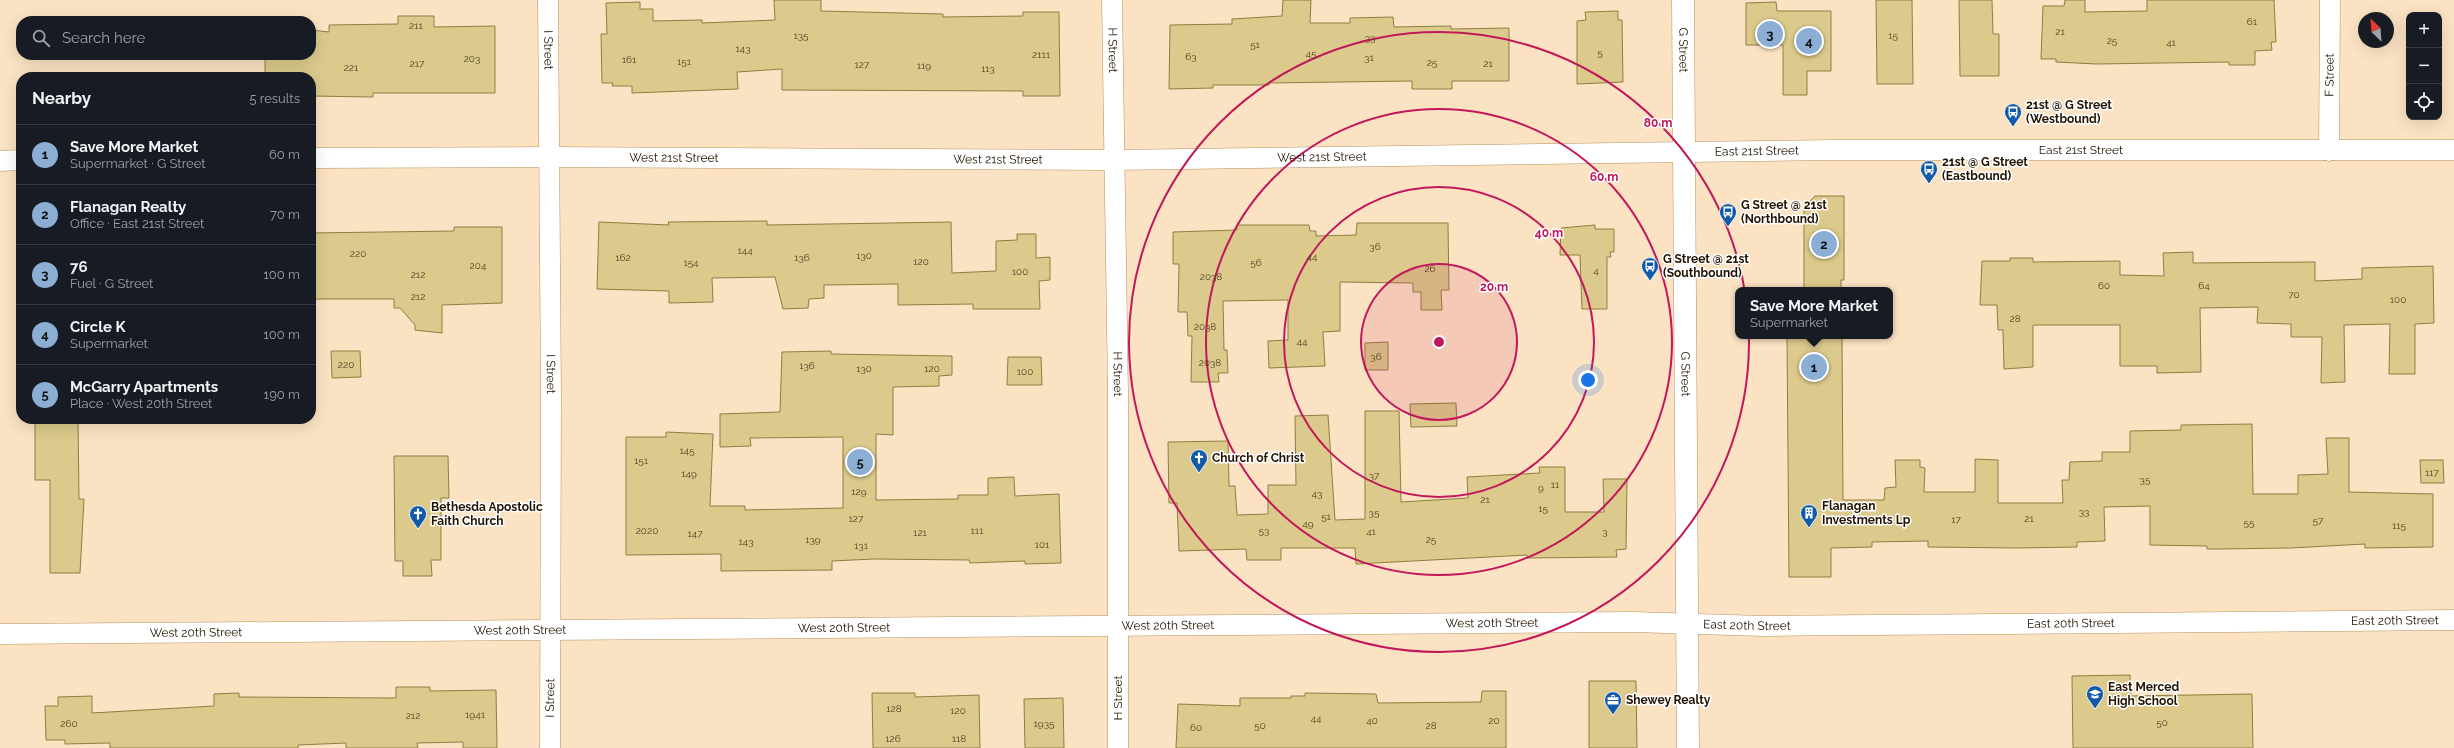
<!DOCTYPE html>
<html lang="en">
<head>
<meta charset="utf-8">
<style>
  :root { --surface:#171b24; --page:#242831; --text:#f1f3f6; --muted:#9ea1a6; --line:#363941; --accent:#8caed4 }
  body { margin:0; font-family:Raleway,sans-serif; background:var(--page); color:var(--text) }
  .controls { position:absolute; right:12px; top:12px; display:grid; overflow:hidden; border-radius:8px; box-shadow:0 4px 16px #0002 }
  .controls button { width:36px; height:36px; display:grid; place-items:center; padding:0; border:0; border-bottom:1px solid var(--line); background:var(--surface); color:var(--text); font:20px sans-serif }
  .compass { position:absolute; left:2358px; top:12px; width:36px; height:36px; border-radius:50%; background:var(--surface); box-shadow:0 4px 16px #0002; rotate:335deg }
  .you { position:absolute; left:1588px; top:380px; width:14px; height:14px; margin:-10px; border:3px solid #fff; border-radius:50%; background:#1a73e8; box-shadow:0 0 0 6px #1a73e833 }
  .badge { display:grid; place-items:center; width:26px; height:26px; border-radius:50%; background:var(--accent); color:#111; font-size:13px; font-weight:700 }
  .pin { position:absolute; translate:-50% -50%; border:2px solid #fff; box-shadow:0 1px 4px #0006 }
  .popup { position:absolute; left:1735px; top:287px; width:158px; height:52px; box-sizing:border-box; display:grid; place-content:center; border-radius:8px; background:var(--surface); filter:drop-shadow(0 1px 3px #0005); font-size:13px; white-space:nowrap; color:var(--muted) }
  .popup b { font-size:15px; color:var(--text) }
  .popup::after { content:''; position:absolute; left:50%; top:100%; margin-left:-8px; border:8px solid transparent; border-top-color:var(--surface) }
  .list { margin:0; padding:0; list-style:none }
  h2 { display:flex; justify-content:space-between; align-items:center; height:52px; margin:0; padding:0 16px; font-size:17px }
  h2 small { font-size:13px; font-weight:400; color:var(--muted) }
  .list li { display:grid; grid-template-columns:26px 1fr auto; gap:12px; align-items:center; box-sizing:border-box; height:60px; padding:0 16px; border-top:1px solid var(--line) }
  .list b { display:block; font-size:15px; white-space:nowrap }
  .list p { margin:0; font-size:13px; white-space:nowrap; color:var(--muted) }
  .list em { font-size:13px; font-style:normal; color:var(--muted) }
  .icon { flex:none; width:22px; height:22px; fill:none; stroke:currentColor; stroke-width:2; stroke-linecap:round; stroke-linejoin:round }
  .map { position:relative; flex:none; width:2454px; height:748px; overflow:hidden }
  .search { position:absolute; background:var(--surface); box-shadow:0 4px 16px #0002; left:16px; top:16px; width:300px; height:44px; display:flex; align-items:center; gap:10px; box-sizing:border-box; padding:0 14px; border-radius:16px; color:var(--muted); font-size:15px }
  .panel { position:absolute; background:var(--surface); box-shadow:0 4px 16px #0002; left:16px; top:72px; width:300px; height:352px; border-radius:16px }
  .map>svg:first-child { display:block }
</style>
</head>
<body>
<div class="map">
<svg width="2454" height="748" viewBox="0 0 2454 748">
  <rect width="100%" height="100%" fill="#fbe2c2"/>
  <g fill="#dbca8b" stroke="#8e7e41">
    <path d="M 774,0 L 821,0 L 821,11 L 943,14 L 943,17 L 1023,16 L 1023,12 L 1059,12 L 1060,96 L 1023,96 L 1023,91 L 782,90 L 782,69 L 737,72 L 738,89 L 632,93 L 632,86 L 612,86 L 613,83 L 602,83 L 601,34 L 607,34 L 606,3 L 640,2 L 640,9 L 653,9 L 653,21 L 702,20 L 702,23 L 775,20 Z"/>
    <path d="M 1283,0 L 1311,0 L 1310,23 L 1350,23 L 1350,18 L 1393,17 L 1394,27 L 1451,26 L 1451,29 L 1509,28 L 1509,81 L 1452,81 L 1452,89 L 1412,89 L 1412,81 L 1269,83 L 1269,85 L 1213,85 L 1213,88 L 1169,89 L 1170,25 L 1232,24 L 1232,19 L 1282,16 Z"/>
    <path d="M 1876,0 L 1912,0 L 1913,84 L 1877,84 Z"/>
    <path d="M 1959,0 L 1992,0 L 1993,34 L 1999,34 L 1999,76 L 1960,76 Z"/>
    <path d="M 2065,0 L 2085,0 L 2085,12 L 2147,11 L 2147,0 L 2274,0 L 2276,42 L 2271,42 L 2272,50 L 2255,51 L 2255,65 L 2229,65 L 2229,62 L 2096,64 L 2056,62 L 2056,59 L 2041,59 L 2043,6 L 2064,6 Z"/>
    <path d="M 1776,2 L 1777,11 L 1831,11 L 1831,71 L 1807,71 L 1807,95 L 1783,95 L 1783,45 L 1746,45 L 1746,3 Z"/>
    <path d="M 1618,11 L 1618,20 L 1622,20 L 1623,82 L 1577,84 L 1577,21 L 1586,20 L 1585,12 Z"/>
    <path d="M 398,16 L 434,16 L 434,27 L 495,26 L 495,93 L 373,93 L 373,97 L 311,96 L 311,77 L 265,77 L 265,55 L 311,55 L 311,30 L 329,32 L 329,25 L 398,24 Z"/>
    <path d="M 1815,196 L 1844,196 L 1844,280 L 1841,280 L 1841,290 L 1804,290 L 1804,207 Z"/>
    <path d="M 767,221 L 767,225 L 951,222 L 952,273 L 996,271 L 996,241 L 1017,240 L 1017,234 L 1036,234 L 1036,258 L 1050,257 L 1050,280 L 1039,281 L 1040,309 L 973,309 L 973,304 L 898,305 L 898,284 L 824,285 L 824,298 L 809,299 L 808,308 L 783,309 L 775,277 L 712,278 L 713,302 L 669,303 L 669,291 L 597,289 L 599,222 L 669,225 L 668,222 Z"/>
    <path d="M 1357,223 L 1448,223 L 1449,290 L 1441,290 L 1442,310 L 1421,310 L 1421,292 L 1413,292 L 1413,283 L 1340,282 L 1340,331 L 1323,332 L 1325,366 L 1269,368 L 1268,341 L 1288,340 L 1288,300 L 1223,301 L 1224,350 L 1227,350 L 1228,373 L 1218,373 L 1219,382 L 1191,382 L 1192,336 L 1188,336 L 1187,312 L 1178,312 L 1179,264 L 1173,264 L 1173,232 L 1237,230 L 1237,225 L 1309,225 L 1310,231 L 1316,231 L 1316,236 L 1356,235 Z"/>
    <path d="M 1595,225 L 1595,229 L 1614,229 L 1614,252 L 1610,252 L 1611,257 L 1607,257 L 1607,309 L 1582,309 L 1580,255 L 1560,255 L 1561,228 Z"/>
    <path d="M 454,227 L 502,227 L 502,303 L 442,305 L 442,333 L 415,330 L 415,325 L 400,308 L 394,308 L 394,299 L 311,299 L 311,233 L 454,231 Z"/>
    <path d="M 2193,252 L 2193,263 L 2315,262 L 2315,281 L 2362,279 L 2362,268 L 2433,266 L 2434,323 L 2415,324 L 2415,374 L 2389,374 L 2390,324 L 2344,325 L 2345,382 L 2321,383 L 2322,337 L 2291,337 L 2291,324 L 2257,323 L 2258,307 L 2200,308 L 2201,372 L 2157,373 L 2157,366 L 2120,366 L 2120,325 L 2033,325 L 2033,367 L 2004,369 L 2003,330 L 1998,330 L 1997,305 L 1980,305 L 1982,261 L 2010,261 L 2010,258 L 2033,258 L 2033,262 L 2120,261 L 2120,275 L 2164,276 L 2163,253 Z"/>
    <path d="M 1787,336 L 1842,336 L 1843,500 L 1884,500 L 1885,488 L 1896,487 L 1895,460 L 1920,460 L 1920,467 L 1925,468 L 1924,492 L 1975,492 L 1975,459 L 1998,460 L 1998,503 L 2063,503 L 2062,480 L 2069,480 L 2070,462 L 2102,461 L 2102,452 L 2130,452 L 2130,431 L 2181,430 L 2181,425 L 2252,424 L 2253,494 L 2298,494 L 2298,475 L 2328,474 L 2326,438 L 2349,438 L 2349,492 L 2433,494 L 2433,547 L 2365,548 L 2365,544 L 2291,548 L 2221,549 L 2207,549 L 2207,546 L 2150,545 L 2150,506 L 2104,507 L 2105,541 L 2077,542 L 2077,547 L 2018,548 L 1928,547 L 1928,541 L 1872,542 L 1872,547 L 1831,548 L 1831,577 L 1789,577 Z"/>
    <path d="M 1388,342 L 1388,370 L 1365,370 L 1365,343 Z"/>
    <path d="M 331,351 L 360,351 L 361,377 L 332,378 Z"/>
    <path d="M 831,351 L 831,354 L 952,356 L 952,375 L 939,376 L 939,386 L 893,387 L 893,435 L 876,434 L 876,500 L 958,499 L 958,495 L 988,495 L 988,478 L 1014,477 L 1015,496 L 1059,494 L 1061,563 L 1025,564 L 1025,561 L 970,563 L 969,560 L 874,559 L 832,561 L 832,570 L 721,571 L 721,554 L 626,555 L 626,437 L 666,437 L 666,432 L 713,434 L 710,506 L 745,506 L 745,510 L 843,508 L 843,437 L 750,438 L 751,446 L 720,447 L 720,414 L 780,412 L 782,352 Z"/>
    <path d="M 1008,357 L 1041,357 L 1042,385 L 1007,385 Z"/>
    <path d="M 1456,403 L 1457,426 L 1411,427 L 1410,404 Z"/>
    <path d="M 1365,411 L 1399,411 L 1401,502 L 1468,498 L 1467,477 L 1540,473 L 1539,467 L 1565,467 L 1565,512 L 1604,512 L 1603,479 L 1627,479 L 1626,549 L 1616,550 L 1617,557 L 1527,558 L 1527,555 L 1356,564 L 1355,548 L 1281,548 L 1281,560 L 1247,560 L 1246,549 L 1179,551 L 1177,503 L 1169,503 L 1168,442 L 1228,441 L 1229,486 L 1235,486 L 1237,515 L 1268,514 L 1268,485 L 1296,485 L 1295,416 L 1328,415 L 1335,520 L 1365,519 Z"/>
    <path d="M 35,419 L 78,419 L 79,499 L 84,499 L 80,573 L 50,573 L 50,480 L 35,480 Z"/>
    <path d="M 394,456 L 448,456 L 449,498 L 441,498 L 441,560 L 431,560 L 432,576 L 403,576 L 403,561 L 395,561 Z"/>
    <path d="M 2420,460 L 2443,460 L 2444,483 L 2421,483 Z"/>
    <path d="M 2130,675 L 2131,696 L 2252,694 L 2253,748 L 2073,748 L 2072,676 Z"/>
    <path d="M 1589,681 L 1636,681 L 1637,748 L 1589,748 Z"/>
    <path d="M 396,687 L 430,687 L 430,691 L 496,690 L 497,748 L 463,748 L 463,742 L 417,743 L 418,748 L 346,748 L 346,743 L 298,745 L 298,748 L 110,748 L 110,743 L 65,744 L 65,740 L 46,740 L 45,706 L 58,706 L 58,697 L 92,696 L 92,713 L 214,706 L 214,694 L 239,693 L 239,697 L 396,698 Z"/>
    <path d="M 1482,691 L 1506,691 L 1506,748 L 1176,748 L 1178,704 L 1240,706 L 1240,698 L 1291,698 L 1291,696 L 1305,696 L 1305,693 L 1376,694 L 1378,703 L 1481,702 Z"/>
    <path d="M 872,693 L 915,693 L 915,697 L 979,695 L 980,748 L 873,748 Z"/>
    <path d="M 1063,698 L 1064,748 L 1025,748 L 1024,699 Z"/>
  </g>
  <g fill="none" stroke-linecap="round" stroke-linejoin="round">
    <g stroke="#b7915c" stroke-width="21">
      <g id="minor">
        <path id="s1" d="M 548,0 L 551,396 L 550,748"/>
        <path id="s2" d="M 1112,0 L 1118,393 L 1118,748"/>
        <path id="s3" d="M 2329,151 L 2330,0"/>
        <path id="s4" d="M 311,158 L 549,157 L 1113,160 L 1833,150 L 2454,150"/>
        <path d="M 0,161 L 21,160"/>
        <path id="s5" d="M 0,634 L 1633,622 L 1763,626 L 2454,620"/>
      </g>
    </g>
    <g stroke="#b7915c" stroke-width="23">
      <g id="secondary">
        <path id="s6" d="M 1683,0 L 1688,748"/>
      </g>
    </g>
    <use href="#minor" stroke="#fff" stroke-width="20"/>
    <use href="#secondary" stroke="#fff" stroke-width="22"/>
  </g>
  <circle cx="1439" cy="342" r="78" fill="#c2185b" fill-opacity=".12"/>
  <g fill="none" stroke="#c2185b" stroke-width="2">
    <circle cx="1439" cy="342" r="78"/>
    <circle cx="1439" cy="342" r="155"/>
    <circle cx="1439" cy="342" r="233"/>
    <circle cx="1439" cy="342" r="310"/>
  </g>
  <defs>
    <g id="bus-pin" transform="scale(0.9)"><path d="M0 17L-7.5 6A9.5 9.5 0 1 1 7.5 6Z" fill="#115aaa" stroke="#fff"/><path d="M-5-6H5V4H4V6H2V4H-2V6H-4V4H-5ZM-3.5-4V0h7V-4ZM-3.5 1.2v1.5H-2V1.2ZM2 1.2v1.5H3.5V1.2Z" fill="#fff"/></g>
    <g id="church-pin" transform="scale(0.9)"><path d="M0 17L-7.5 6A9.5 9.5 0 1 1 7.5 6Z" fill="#115aaa" stroke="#fff"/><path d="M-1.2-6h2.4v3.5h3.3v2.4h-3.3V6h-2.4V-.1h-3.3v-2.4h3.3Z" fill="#fff"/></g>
    <g id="building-pin" transform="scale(0.9)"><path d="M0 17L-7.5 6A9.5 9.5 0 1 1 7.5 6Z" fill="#115aaa" stroke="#fff"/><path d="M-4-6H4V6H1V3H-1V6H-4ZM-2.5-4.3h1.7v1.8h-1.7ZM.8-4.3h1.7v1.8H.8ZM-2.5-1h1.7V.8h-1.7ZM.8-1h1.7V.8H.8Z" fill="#fff"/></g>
    <g id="school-pin" transform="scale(0.9)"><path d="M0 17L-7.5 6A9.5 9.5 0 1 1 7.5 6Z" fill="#115aaa" stroke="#fff"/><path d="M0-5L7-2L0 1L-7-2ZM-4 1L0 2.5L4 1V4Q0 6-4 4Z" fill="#fff"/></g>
    <g id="office-pin" transform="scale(0.9)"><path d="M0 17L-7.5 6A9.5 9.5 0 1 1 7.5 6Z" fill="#115aaa" stroke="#fff"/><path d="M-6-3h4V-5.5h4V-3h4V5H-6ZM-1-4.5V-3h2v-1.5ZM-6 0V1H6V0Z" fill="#fff"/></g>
  </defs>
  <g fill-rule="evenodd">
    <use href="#bus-pin" x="2013" y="112"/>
    <use href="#bus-pin" x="1929" y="169"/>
    <use href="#bus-pin" x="1728" y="212"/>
    <use href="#bus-pin" x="1650" y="266"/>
    <use href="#church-pin" x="1199" y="458"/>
    <use href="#building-pin" x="1809" y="513"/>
    <use href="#church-pin" x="418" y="514"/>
    <use href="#school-pin" x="2095" y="694"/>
    <use href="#office-pin" x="1613" y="700"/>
  </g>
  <g text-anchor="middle" stroke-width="3" stroke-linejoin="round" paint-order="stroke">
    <g font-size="10" fill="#504123">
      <text x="2252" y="25">61</text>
      <text x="416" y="29">211</text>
      <text x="2060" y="35">21</text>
      <text x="801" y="39">135</text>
      <text x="1893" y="39">15</text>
      <text x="1370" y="41">33</text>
      <text x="2112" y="44">25</text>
      <text x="2171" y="46">41</text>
      <text x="1255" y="48">51</text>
      <text x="743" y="52">143</text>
      <text x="1600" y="56">5</text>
      <text x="1311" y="57">45</text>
      <text x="1041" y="58">2111</text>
      <text x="1191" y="60">63</text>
      <text x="1369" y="61">31</text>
      <text x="472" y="62">203</text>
      <text x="629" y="63">161</text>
      <text x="684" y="65">151</text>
      <text x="1432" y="66">25</text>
      <text x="417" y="67">217</text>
      <text x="1488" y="67">21</text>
      <text x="862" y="68">127</text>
      <text x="924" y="69">119</text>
      <text x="351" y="71">221</text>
      <text x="988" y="72">113</text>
      <text x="1375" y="250">36</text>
      <text x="745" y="254">144</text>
      <text x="358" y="257">220</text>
      <text x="864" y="259">130</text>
      <text x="1312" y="260">44</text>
      <text x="623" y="261">162</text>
      <text x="802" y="261">136</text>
      <text x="921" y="265">120</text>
      <text x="691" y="266">154</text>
      <text x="1256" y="266">56</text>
      <text x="478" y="269">204</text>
      <text x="1430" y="272">26</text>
      <text x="1596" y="274">4</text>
      <text x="1020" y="275">100</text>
      <text x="418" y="278">212</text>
      <text x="1211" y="280">2038</text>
      <text x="2104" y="289">60</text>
      <text x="2204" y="289">64</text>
      <text x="2294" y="298">70</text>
      <text x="418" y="300">212</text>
      <text x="2398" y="303">100</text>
      <text x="2015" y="322">28</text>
      <text x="1205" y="330">2038</text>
      <text x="1302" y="345">44</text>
      <text x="1376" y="360">36</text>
      <text x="1210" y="366">2038</text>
      <text x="346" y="368">220</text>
      <text x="807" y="369">136</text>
      <text x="864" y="372">130</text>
      <text x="932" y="372">120</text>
      <text x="1025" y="375">100</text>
      <text x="687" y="454">145</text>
      <text x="641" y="464">151</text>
      <text x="2432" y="476">117</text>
      <text x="689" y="477">149</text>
      <text x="1374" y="479">37</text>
      <text x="2145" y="483">35</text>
      <text x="1555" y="488">11</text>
      <text x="1541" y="491">9</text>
      <text x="859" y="495">129</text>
      <text x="1317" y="497">43</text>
      <text x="1485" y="503">21</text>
      <text x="1543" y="512">15</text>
      <text x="2084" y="515">33</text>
      <text x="1374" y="516">35</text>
      <text x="1326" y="520">51</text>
      <text x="856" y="522">127</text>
      <text x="2029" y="522">21</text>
      <text x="1956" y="523">17</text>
      <text x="2318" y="524">57</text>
      <text x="2249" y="526">55</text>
      <text x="1308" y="527">49</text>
      <text x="2399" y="529">115</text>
      <text x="647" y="534">2020</text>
      <text x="977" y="534">111</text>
      <text x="1264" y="534">53</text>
      <text x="1371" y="535">41</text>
      <text x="1605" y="535">3</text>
      <text x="920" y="536">121</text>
      <text x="695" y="537">147</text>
      <text x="813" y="543">139</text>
      <text x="1431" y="543">25</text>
      <text x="746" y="545">143</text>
      <text x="1042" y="548">101</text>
      <text x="861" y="549">131</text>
      <text x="894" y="712">128</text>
      <text x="958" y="714">120</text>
      <text x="475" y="718">1941</text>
      <text x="413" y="719">212</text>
      <text x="1316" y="722">44</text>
      <text x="1372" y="724">40</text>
      <text x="1494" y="724">20</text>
      <text x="2162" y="726">50</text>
      <text x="69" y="727">260</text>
      <text x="1044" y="727">1935</text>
      <text x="1260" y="729">50</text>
      <text x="1431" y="729">28</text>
      <text x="1196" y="731">60</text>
      <text x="893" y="742">126</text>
      <text x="959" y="742">118</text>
    </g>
    <g font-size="12" fill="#211300" stroke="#fff">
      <text dy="4" stroke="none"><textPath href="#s1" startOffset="50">I Street</textPath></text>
      <text dy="4" stroke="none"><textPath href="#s2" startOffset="50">H Street</textPath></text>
      <text dy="4" stroke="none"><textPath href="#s6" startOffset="50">G Street</textPath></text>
      <text dy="4" stroke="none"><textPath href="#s3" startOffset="76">F Street</textPath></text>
      <text dy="4" stroke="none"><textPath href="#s4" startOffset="1446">East 21st Street</textPath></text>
      <text dy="4" stroke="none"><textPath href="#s4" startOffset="1770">East 21st Street</textPath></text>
      <text dy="4" stroke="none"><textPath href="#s4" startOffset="1011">West 21st Street</textPath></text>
      <text dy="4" stroke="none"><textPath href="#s4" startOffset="363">West 21st Street</textPath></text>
      <text dy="4" stroke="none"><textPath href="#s4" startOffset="687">West 21st Street</textPath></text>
      <text dy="4" stroke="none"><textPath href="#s1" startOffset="374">I Street</textPath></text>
      <text dy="4" stroke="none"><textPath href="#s2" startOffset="374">H Street</textPath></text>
      <text dy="4" stroke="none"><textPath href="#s6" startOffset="374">G Street</textPath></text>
      <text dy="4" stroke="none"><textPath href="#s5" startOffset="2395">East 20th Street</textPath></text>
      <text dy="4" stroke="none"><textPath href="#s5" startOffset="2071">East 20th Street</textPath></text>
      <text dy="4" stroke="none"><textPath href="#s5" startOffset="1492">West 20th Street</textPath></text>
      <text dy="4" stroke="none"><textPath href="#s5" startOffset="1747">East 20th Street</textPath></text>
      <text dy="4" stroke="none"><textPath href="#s5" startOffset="1168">West 20th Street</textPath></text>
      <text dy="4" stroke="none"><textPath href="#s5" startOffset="844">West 20th Street</textPath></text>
      <text dy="4" stroke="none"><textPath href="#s5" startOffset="520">West 20th Street</textPath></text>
      <text dy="4" stroke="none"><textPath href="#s5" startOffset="196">West 20th Street</textPath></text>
      <text transform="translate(550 698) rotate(-89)" y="4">I Street</text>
      <text transform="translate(1118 698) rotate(-90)" y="4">H Street</text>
    </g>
    <g font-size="12" font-weight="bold" fill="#211300" stroke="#fff" text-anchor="start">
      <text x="2026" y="109">21st @ G Street<tspan x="2026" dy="14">(Westbound)</tspan></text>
      <text x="1942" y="166">21st @ G Street<tspan x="1942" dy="14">(Eastbound)</tspan></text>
      <text x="1741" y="209">G Street @ 21st<tspan x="1741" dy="14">(Northbound)</tspan></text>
      <text x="1663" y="263">G Street @ 21st<tspan x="1663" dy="14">(Southbound)</tspan></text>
      <text x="1212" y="462">Church of Christ</text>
      <text x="1822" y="510">Flanagan<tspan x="1822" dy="14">Investments Lp</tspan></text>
      <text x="431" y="511">Bethesda Apostolic<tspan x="431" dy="14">Faith Church</tspan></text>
      <text x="2108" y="691">East Merced<tspan x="2108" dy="14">High School</tspan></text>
      <text x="1626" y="704">Shewey Realty</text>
    </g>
  </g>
  <circle cx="1439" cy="342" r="6" fill="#c2185b" stroke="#fff" stroke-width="2"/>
  <g font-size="12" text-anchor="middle" font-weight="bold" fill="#c2185b" stroke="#fff" stroke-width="3" stroke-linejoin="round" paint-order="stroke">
    <text x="1658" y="127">80 m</text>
    <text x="1604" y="181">60 m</text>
    <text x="1549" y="237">40 m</text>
    <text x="1494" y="291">20 m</text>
  </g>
</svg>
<div class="controls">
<button>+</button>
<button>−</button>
<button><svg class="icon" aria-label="locate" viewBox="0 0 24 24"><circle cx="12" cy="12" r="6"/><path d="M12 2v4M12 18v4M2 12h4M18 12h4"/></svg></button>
</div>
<svg class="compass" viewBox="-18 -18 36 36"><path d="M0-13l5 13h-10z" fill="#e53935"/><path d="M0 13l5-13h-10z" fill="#9ea1a6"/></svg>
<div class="you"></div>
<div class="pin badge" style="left:1814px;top:367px">1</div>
<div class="popup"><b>Save More Market</b>Supermarket</div>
<div class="pin badge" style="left:1824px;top:244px">2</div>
<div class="pin badge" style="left:1770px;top:34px">3</div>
<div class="pin badge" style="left:1809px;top:41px">4</div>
<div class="pin badge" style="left:860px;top:462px">5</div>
<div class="search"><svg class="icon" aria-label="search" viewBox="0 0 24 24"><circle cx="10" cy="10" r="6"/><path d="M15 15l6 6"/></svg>Search here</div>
<section class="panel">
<h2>Nearby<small>5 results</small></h2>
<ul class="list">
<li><span class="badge">1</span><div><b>Save More Market</b><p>Supermarket · G Street</p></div><em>60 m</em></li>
<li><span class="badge">2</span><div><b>Flanagan Realty</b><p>Office · East 21st Street</p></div><em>70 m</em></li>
<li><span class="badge">3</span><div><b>76</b><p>Fuel · G Street</p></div><em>100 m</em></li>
<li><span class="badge">4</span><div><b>Circle K</b><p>Supermarket</p></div><em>100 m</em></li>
<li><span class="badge">5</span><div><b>McGarry Apartments</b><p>Place · West 20th Street</p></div><em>190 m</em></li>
</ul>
</section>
</div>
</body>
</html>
